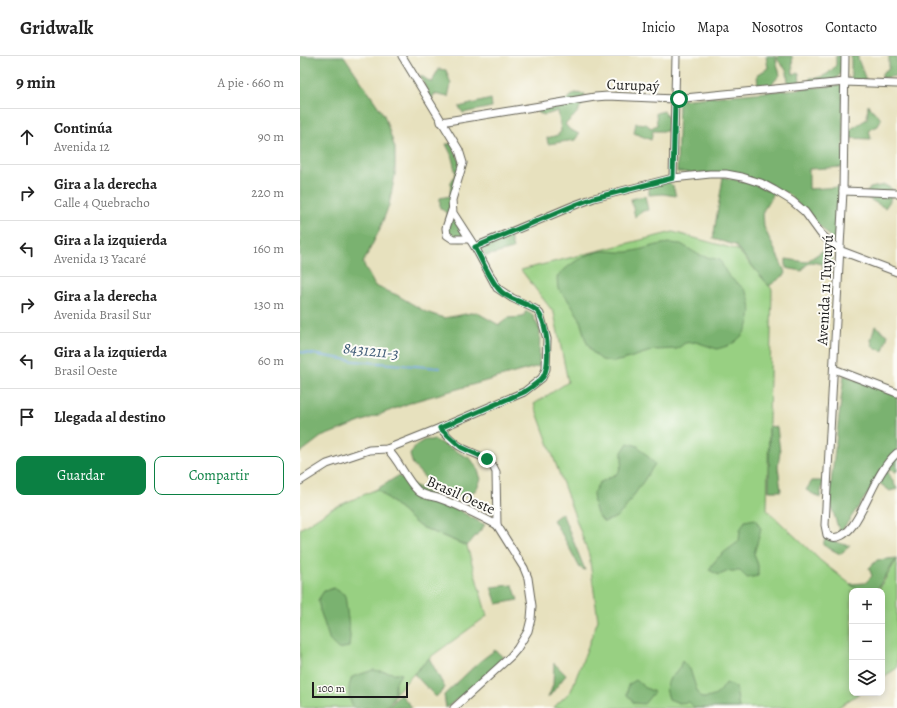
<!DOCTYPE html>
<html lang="es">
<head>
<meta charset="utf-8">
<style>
  :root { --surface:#fff; --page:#f6f6f6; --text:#222; --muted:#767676; --line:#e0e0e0; --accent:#0b8043 }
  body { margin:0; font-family:Alegreya,serif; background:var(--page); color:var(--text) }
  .controls { position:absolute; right:12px; bottom:12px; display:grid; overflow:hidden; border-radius:8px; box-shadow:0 2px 10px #0003 }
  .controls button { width:36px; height:36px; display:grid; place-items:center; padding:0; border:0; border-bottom:1px solid var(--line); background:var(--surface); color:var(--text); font:20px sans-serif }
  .scale { position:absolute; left:12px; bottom:10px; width:96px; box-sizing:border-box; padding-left:4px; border:2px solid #1c1c1c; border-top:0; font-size:11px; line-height:14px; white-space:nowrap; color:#1c1c1c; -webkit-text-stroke:3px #fdfcf7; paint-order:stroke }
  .stop { position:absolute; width:12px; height:12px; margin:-9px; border:3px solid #0b8043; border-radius:50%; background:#fff }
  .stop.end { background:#0b8043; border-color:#fff; box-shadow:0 1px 4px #0008 }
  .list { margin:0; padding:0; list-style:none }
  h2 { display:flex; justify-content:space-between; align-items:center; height:52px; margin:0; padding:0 16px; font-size:17px }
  h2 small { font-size:13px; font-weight:400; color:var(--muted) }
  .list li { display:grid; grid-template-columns:26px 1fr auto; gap:12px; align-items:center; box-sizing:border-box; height:56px; padding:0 16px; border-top:1px solid var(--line) }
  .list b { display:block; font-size:15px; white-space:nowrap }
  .list p { margin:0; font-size:13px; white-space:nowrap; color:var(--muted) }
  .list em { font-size:13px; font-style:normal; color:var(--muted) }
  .actions { display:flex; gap:8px; padding:12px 16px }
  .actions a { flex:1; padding:9px 0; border:1px solid var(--accent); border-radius:8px; text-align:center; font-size:14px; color:var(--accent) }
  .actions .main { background:var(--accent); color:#fff }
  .icon { flex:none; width:22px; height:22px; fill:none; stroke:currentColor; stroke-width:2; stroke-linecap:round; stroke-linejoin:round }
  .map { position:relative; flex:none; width:597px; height:652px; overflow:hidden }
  header { display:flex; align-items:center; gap:24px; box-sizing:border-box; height:56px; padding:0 20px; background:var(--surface); border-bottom:1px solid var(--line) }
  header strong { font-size:19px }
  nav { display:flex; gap:22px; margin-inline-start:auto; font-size:14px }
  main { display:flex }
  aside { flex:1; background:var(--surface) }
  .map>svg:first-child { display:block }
</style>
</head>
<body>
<header>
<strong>Gridwalk</strong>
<nav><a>Inicio</a><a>Mapa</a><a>Nosotros</a><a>Contacto</a></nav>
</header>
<main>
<aside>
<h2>9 min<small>A pie · 660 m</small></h2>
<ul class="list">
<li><svg class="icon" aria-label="ahead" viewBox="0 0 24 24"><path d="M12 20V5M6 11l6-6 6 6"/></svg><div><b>Continúa</b><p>Avenida 12</p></div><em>90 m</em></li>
<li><svg class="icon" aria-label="right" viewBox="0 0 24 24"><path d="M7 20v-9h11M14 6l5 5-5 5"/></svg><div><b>Gira a la derecha</b><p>Calle 4 Quebracho</p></div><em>220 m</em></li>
<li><svg class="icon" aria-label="left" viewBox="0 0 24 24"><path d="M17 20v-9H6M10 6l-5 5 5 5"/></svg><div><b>Gira a la izquierda</b><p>Avenida 13 Yacaré</p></div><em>160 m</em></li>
<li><svg class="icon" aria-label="right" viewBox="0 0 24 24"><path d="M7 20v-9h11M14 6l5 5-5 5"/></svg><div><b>Gira a la derecha</b><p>Avenida Brasil Sur</p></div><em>130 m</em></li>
<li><svg class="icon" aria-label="left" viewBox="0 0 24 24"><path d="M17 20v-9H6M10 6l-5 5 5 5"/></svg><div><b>Gira a la izquierda</b><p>Brasil Oeste</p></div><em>60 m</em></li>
<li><svg class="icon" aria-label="arrive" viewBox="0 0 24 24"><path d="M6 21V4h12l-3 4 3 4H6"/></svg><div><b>Llegada al destino</b></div></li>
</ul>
<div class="actions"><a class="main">Guardar</a><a>Compartir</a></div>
</aside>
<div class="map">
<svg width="597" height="652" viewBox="0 0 597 652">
  <rect width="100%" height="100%" fill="#fdfcf7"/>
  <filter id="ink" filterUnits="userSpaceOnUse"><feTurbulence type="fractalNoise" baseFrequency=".025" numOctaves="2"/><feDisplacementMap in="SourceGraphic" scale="8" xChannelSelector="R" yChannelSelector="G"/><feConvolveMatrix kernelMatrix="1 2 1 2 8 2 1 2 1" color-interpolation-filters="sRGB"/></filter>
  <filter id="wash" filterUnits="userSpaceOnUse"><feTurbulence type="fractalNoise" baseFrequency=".012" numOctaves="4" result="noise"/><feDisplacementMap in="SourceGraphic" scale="16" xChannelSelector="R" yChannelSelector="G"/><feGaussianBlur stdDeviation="0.9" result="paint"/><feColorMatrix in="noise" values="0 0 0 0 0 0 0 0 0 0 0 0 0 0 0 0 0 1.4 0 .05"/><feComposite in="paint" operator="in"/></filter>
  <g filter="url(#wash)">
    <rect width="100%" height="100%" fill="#e7e1be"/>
    <g fill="#98d082" stroke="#5a764f">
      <path d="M 373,176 L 438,194 L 472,233 L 467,454 L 521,505 L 559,535 L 552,535 L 552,637 L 560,637 L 537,652 L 253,652 L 271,635 L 298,564 L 289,499 L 234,348 L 268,326 L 254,257 L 221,214 Z"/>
      <path d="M 77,433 L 119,470 L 167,490 L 187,560 L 129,602 L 81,652 L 0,652 L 0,473 L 31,453 Z"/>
      <path d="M 597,503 L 597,612 L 582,622 L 582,535 L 578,535 Z"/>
    </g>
    <g fill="#7ab270" stroke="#4b6746">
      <path d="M 0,0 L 44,0 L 84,59 L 95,92 L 95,119 L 89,149 L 79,175 L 63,207 L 75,230 L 97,239 L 126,256 L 144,262 L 176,256 L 199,269 L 208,262 L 223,261 L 226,255 L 232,258 L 240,274 L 239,310 L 115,345 L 21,381 L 0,397 Z"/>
      <path d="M 466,0 L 475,0 L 480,19 L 468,32 L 458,31 L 457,19 L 468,12 Z"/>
      <path d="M 478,0 L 492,0 L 493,18 L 499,17 L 500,27 L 488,30 L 487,15 L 477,3 Z"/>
      <path d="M 536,0 L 542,0 L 541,17 L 532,28 L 510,27 L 510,22 C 523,22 528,19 536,9 Z"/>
      <path d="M 551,0 L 558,0 L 558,3 L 566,24 L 551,25 Z"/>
      <path d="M 589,0 L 597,0 L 597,20 L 582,22 L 582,17 L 589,12 Z"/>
      <path d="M 138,13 L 146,14 L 151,28 L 148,41 L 134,38 L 131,45 L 120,19 L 132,27 Z"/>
      <path d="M 542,29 L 544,111 L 509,113 L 509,133 L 540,131 L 537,189 L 521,171 L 487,137 L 436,118 L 377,116 L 379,44 Z"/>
      <path d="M 275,37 L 285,38 C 283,51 275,61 265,68 L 269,73 L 279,78 L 275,84 L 248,88 L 247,82 L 258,79 L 261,75 L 258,55 L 245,59 L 238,57 L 236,53 L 257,51 Z"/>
      <path d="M 191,43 L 192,51 L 163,57 L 159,51 Z"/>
      <path d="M 568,49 L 581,63 L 578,70 L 569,74 L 571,83 L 545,82 L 546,76 L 567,63 Z"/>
      <path d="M 364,55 L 374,70 L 367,75 L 353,75 L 351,84 L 334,77 L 336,67 L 346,68 L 351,72 L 357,69 L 356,57 Z"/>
      <path d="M 146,88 L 152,88 L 158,101 L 160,108 L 150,150 L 163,179 L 161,186 L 146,174 L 148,158 L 140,152 L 140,142 L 150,140 L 151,126 L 156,118 L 151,98 Z"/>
      <path d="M 423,121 L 451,127 L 474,137 L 463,155 L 464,171 L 486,218 L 469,230 L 435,189 L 413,183 Z"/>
      <path d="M 368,125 L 373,130 L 376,140 L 363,138 L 349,139 L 349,127 Z"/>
      <path d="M 585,129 L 592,133 L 590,145 L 585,152 L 564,140 L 570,132 Z"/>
      <path d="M 345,140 L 348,154 L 343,155 L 335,161 L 331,143 Z"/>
      <path d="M 210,180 L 213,193 L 186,200 L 181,191 Z"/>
      <path d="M 370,187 L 381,188 L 399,199 L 420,204 C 423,210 426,218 431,222 C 436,227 443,230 447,237 C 454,252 451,274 437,284 C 432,289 424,291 417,293 L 396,286 L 385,287 L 377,293 L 354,294 L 323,304 L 312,306 L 302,304 L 292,296 L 286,285 L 279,261 L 266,241 L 258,233 L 257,221 C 269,208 288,195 306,195 C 313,195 320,197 328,196 C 342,194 356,188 370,187 Z"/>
      <path d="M 527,192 L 533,202 L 527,214 L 523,216 L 523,208 L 511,206 L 505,210 L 502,215 L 486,212 L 486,203 L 506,206 Z"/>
      <path d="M 575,270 L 588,279 L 583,295 L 573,291 L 571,284 Z"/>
      <path d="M 544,319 L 597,339 L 597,415 L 596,416 L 588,413 L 590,408 L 586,412 L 597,433 L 590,435 L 578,426 L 586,417 L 585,413 L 540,477 L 529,444 Z"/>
      <path d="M 469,370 L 477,371 L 480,396 L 478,410 L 481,435 L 469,435 Z"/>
      <path d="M 124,384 L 135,384 L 171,403 L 177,412 L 181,423 L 176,434 L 167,439 L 157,440 L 135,432 L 127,424 L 113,409 L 110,399 L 115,390 Z"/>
      <path d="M 328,387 L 338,390 L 355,408 L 324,454 L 315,462 L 304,466 L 297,458 L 294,448 L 293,437 L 299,427 L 318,417 L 322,407 L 322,396 Z"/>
      <path d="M 98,420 L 185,469 L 167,490 L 119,470 L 77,433 Z"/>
      <path d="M 512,425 L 523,425 L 520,442 L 506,434 Z"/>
      <path d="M 262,457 L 285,514 L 280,512 L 263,480 L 253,464 Z"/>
      <path d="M 455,463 L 461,473 L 454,498 L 458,509 L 458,520 L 447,522 L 440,515 L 429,515 L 419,519 L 409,514 C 418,498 426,496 439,485 L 440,474 L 445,465 Z"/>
      <path d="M 525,483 L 550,490 L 540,498 L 523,489 Z"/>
      <path d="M 597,502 L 576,535 L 559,535 L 550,528 L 565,527 L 572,520 L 569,512 L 577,504 Z"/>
      <path d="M 213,529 L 218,544 L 197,548 L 191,531 Z"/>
      <path d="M 34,532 L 45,539 L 50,580 L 49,591 L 38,593 L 30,585 L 20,554 L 18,544 L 24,535 Z"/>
      <path d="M 195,594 L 206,604 L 146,652 L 144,639 L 179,606 Z"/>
      <path d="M 129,602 L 145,632 L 136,641 L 114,618 Z"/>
      <path d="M 382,605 L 390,613 L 396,632 L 401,642 C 415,642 419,638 426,627 L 436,631 L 439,652 L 395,652 L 389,646 L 379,647 L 369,643 L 366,633 L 369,623 L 378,615 Z"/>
      <path d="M 254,607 L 266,619 L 248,642 L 253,629 Z"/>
      <path d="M 73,614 L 101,618 L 95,628 L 95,639 L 89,649 L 82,652 L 53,652 C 48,639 47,634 52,621 Z"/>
      <path d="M 336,624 L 344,631 L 354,636 L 344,648 L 334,647 L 327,639 L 328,629 Z"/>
      <path d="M 100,637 L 112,652 L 88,652 Z"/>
    </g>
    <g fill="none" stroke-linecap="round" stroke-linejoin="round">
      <path stroke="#689fd6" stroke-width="2" d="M 0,296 L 55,305 L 140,312"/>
    </g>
  </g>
  <g filter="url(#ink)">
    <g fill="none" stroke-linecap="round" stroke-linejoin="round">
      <g stroke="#636155" stroke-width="9">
        <g id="minor">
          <path d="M 545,0 L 543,135 L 525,469 L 527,479 C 537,486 547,477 553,469 C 568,448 577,414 597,397"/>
          <path d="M 141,66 L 295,41 L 308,40 L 375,43 L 545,26 L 597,28"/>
          <path d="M 373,122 L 376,0"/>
          <path d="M 543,135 L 597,137"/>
          <path d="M 152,154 L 146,172 L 147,179 L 153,183 L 169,183"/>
          <path d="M 175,191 L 275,149 L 294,142 L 373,122 L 410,118 L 426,118 L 442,121 L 461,127 L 474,134 L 492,145 L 505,156 L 521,178 L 539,194 L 597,216"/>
          <path d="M 534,313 L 597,337"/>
          <path d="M 140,372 C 146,378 153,387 161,391 C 175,400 188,398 196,416 L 197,469 L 224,512 L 228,522 L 232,550 L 231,563 L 228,575 L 217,593 L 211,600 L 154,652"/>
          <path d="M 87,393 C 100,405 105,423 118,435 C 124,440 131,440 138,442 C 159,449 178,459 197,469"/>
          <path d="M 0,425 L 27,408 L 69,394 L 87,393 L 140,372 L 224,336 L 242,322 L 246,313 L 247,283 L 240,258 L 235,253 L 212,242 L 197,232 L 175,191 L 153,157 L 152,144 L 163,107 L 159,94 L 102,0"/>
        </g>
      </g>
      <use href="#minor" stroke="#fff" stroke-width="7"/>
    </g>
  </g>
  <g fill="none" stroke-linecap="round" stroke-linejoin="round" filter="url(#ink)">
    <path stroke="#0b8043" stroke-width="5" d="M 187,403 L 161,391 L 140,372 L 224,336 C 230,332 238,327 243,321 C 251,308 248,265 236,254 C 225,245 206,244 197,231 C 188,219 182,204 175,191 L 275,149 L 294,142 L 373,122 L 375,43 L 379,43"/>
  </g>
  <g text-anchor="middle" stroke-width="4" stroke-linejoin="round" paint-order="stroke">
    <g font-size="15" fill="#1c1c1c" stroke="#fdfcf7">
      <text transform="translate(333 29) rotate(2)" y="5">Curupa´y</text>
      <text transform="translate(525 234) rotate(-87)" y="5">Avenida 11 Tuyuyú</text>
      <text transform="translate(161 439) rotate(24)" y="5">Brasil Oeste</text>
    </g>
    <g font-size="16" font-style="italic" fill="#425e79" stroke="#fdfcf7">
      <text transform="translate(71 294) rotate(6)" y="6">8431211-3</text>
    </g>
  </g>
</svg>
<div class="controls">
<button>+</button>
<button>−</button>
<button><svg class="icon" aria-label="layers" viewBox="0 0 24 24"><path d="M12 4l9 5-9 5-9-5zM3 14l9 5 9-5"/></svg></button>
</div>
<div class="scale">100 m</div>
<div class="stop" style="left:379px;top:43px"></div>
<div class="stop end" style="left:187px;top:403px"></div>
</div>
</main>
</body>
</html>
